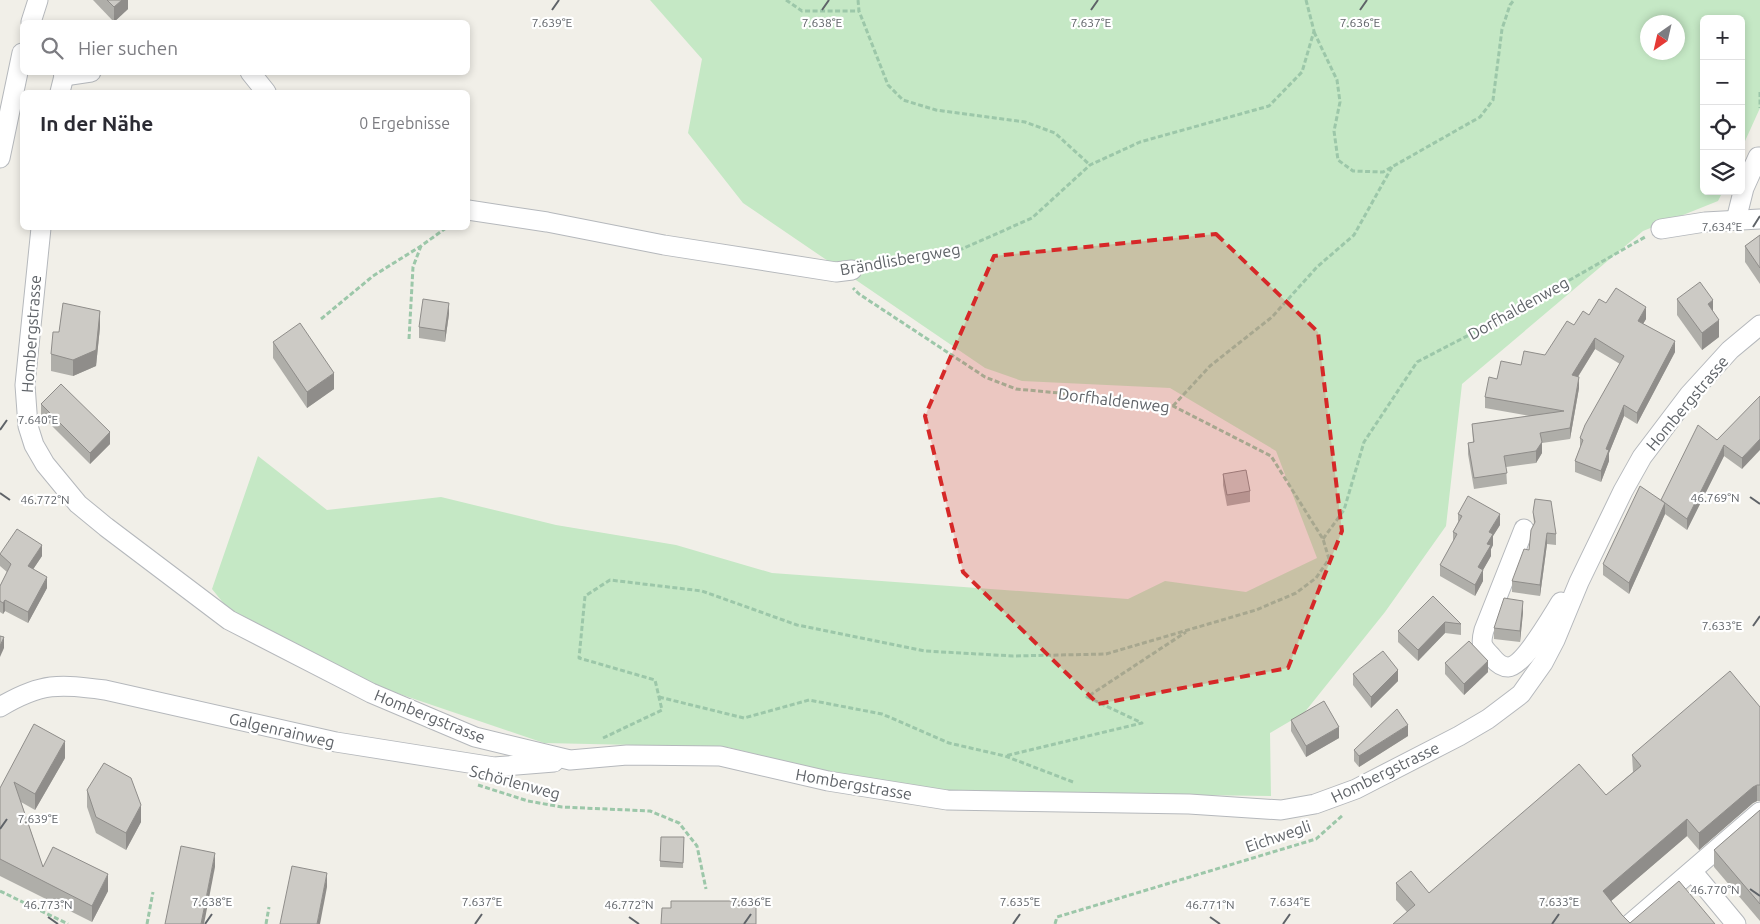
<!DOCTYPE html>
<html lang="de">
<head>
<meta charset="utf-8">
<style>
  :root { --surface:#fff; --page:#f2f2f3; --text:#2b2b33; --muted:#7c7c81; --line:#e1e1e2 }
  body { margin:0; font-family:Ubuntu,sans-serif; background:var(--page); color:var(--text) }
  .controls { position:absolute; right:15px; top:15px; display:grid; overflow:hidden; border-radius:8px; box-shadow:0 2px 8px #0003 }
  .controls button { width:45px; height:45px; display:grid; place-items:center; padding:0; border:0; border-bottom:1px solid var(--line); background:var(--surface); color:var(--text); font:25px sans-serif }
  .compass { position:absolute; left:1640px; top:15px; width:45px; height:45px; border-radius:50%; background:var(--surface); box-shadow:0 2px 8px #0003; rotate:214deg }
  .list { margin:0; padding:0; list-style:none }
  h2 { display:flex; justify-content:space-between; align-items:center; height:65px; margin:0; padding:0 20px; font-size:21px }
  h2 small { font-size:16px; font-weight:400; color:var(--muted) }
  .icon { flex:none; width:28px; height:28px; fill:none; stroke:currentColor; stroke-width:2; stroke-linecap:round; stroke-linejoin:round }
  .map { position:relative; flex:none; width:1760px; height:924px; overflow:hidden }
  .search { position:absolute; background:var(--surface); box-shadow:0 2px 8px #0003; left:20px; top:20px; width:450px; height:55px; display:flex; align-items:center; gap:12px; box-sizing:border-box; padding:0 18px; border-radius:8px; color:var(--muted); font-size:19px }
  .panel { position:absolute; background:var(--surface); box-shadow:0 2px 8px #0003; left:20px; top:90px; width:450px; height:140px; border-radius:8px }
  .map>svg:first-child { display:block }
</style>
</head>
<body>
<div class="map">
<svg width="1760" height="924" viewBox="0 0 1760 924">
  <rect width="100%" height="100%" fill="#f1efe8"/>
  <path fill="#c5e8c5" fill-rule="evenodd" d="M 650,0 L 1760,0 L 1760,108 L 1741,150 L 1741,19 L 1704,19 L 1704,191 L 1723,191 L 1718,201 L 1643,231 L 1462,384 L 1446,526 L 1385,612 L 1304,713 L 1270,733 L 1271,796 L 948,792 L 827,772 L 727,747 L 544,743 L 376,686 L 229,610 L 212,589 L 258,456 L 327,510 L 441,497 L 556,525 L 676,545 L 772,573 L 1128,599 L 1165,581 L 1246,592 L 1317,558 L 1276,451 L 1170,388 L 1022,381 L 985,368 L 743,203 L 688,133 L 702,59 ZM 1648,22 L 1678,22 L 1678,52 L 1648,52 Z"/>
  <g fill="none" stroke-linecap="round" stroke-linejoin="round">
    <g stroke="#b5b8bc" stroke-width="21">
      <g id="minor">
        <path d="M 31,22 L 38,0"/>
        <path d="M 250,72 L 266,92"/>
        <path d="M 64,76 L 91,72"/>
        <path d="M 60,92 L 64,76 L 63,72"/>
        <path d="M 0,158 L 22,53"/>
        <path d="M 468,210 L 547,222 L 664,245 L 836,272 L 852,270"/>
        <path d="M 1736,220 L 1744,188 L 1758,157 L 1760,157"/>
        <path d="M 41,228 L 25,385 L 28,426 L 34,445 L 45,464 L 78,504 L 106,527 L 229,620 L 371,693 L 475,737 L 570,760 L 627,755 L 720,756 L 828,781 L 947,800 L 1189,804 L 1281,810 L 1315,804 L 1356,789 L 1459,736 L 1488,719 L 1521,694 L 1543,663 L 1555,640 L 1579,582 L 1623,491 L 1642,457 L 1689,395 L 1730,350 L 1760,325"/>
        <path d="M 1661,229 L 1705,222 L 1760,219"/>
        <path d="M 1524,529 L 1484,630 C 1480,645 1482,646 1492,657 C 1496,662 1501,667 1508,667 C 1524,666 1552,616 1561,602"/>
        <path d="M 0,707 C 42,682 59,684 105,690 L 336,742 L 494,767 L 554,762"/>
        <path d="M 1692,871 L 1736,924"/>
        <path d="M 1630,924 L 1760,812"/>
      </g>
    </g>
    <g stroke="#9cc7a9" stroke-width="3" stroke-dasharray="5 2.5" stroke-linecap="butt">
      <path d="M 786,0 L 802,11 L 859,11"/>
      <path d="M 858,0 L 859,11 L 888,85 L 903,100 L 936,110 L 1025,122 L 1055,133 L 1090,165"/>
      <path d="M 1314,32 L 1337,80 L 1340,102 L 1334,131 L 1338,160 L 1353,171 L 1383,172 L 1480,117 L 1493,100 L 1502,29 L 1510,5 L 1514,0"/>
      <path d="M 1760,92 L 1760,108"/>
      <path d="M 870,267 L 962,249 L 1032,218 L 1090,165 L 1140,142 L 1269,106 L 1302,72 L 1314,31 L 1306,0"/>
      <path d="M 321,319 L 373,276 L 421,246 L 446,228"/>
      <path d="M 409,339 L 413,267 L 421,246"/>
      <path d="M 1173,406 L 1210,366 L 1272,317 L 1317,267 L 1354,235 L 1392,167"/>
      <path d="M 1323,539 L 1344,510 L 1364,442 L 1417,362 L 1519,309 L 1645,237"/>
      <path d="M 659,697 L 744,718 L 809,700 L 882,714 L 949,743 L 1005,756"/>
      <path d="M 603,738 L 662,710 L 655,680 L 579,658 L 585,596 L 610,580 L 702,591 L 797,625 L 925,651 L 1013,656 L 1106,654 L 1256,610 L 1296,593 L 1316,578 L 1329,559 L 1323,539 L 1271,456 L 1173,406 L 1125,399 L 1016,389 L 985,377 L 859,294 L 853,288"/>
      <path d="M 1073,782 L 1005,756 L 1142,723 L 1087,697 L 1186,632"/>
      <path d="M 478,785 L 528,801 L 562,807 L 650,811 L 679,823 L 697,846 L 706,889"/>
      <path d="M 0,891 L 68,924"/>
      <path d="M 147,924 L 153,892"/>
      <path d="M 266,924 L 269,907"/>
      <path d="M 1055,924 L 1057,917 L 1316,839 L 1343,815"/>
    </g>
    <use href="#minor" stroke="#fff" stroke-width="19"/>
  </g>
  <g fill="#afaea9">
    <path d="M 93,0 L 128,0 L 128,9 L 114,22 Z"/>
    <path d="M 1760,235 L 1760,284 L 1745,262 L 1745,246 Z"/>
    <path d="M 1677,299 L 1713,312 L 1719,337 L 1702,350 L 1677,315 Z"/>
    <path d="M 1606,303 L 1646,319 L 1643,324 L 1675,352 L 1637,424 L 1624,416 L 1609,453 L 1609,461 L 1601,482 L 1575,472 L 1575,461 L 1580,448 L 1580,438 L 1620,364 L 1595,349 L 1578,377 L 1579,388 L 1570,439 L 1542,443 L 1542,453 L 1536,463 L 1506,467 L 1507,484 L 1474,489 L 1468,454 L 1468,443 L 1473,442 L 1472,424 L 1530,416 L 1485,408 L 1485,397 L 1497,379 L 1521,365 L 1545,355 L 1574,325 Z"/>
    <path d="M 449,314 L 445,342 L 419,338 L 419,327 Z"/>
    <path d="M 100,327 L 96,366 L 73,376 L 51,371 L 51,354 L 59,332 Z"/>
    <path d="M 273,342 L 334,389 L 307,408 L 273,358 Z"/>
    <path d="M 1760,396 L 1742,469 L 1724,456 L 1687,530 L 1665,514 L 1629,594 L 1603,575 L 1603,564 L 1661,500 Z"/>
    <path d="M 41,404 L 110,444 L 90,464 L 41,415 Z"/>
    <path d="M 1223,474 L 1250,491 L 1250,502 L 1227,506 L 1223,485 Z"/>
    <path d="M 1533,512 L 1556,534 L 1556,545 L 1547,544 L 1540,596 L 1512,592 L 1512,581 L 1529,550 L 1534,524 Z"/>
    <path d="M 1458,514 L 1500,525 L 1493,536 L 1493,545 L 1491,549 L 1491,556 L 1483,570 L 1483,581 L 1475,596 L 1440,576 L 1440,565 L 1453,542 L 1453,532 L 1458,522 Z"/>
    <path d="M 0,554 L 42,556 L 33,569 L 47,588 L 28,623 L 5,611 L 3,614 L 0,612 L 0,586 L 7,572 L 0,566 Z"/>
    <path d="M 1433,596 L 1461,624 L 1461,635 L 1445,633 L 1418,661 L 1398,642 L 1398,631 Z"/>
    <path d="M 1523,612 L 1520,642 L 1494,639 L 1494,628 Z"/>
    <path d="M 1445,663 L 1488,672 L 1464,695 L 1445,674 Z"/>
    <path d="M 1353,674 L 1398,681 L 1371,708 L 1353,685 Z"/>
    <path d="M 1760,707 L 1760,801 L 1757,801 L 1753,803 L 1699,850 L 1687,836 L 1611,901 L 1622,915 L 1630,923 L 1715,924 L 1393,924 L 1407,912 L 1396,900 L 1396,883 L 1429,893 L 1606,795 L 1633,772 L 1632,755 Z"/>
    <path d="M 1291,720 L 1339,738 L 1306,757 L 1291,731 Z"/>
    <path d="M 1408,736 L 1359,767 L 1354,761 L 1354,750 Z"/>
    <path d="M 65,758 L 35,810 L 21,802 L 43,867 L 108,891 L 92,922 L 0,876 L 0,788 Z"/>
    <path d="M 87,790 L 141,822 L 126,850 L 96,833 L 87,807 Z"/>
    <path d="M 1760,810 L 1760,921 L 1714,867 L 1714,850 Z"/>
    <path d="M 684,837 L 683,868 L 660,867 L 660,861 Z"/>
  </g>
  <g fill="#8f8d8a">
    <path d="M 121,0 L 128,0 L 128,9 L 114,22 L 114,7 Z"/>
    <path d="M 1713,300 L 1713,317 L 1708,304 Z"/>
    <path d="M 449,303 L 449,314 L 445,342 L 445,331 Z"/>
    <path d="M 1646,307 L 1646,319 L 1638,332 L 1638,321 Z"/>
    <path d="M 100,311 L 100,327 L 96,366 L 73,376 L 73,360 Z"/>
    <path d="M 1719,320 L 1719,337 L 1702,350 L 1702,333 Z"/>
    <path d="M 1595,338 L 1595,349 L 1572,386 L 1572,375 Z"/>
    <path d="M 1675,341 L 1675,352 L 1637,424 L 1637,413 Z"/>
    <path d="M 334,373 L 334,389 L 307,408 L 307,392 Z"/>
    <path d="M 1579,377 L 1579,388 L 1570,439 L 1570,428 Z"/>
    <path d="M 1624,405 L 1624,416 L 1609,453 L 1609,461 L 1601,482 L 1601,471 L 1606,449 Z"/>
    <path d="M 110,432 L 110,444 L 90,464 L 90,453 Z"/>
    <path d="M 1760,439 L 1760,450 L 1742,469 L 1742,458 Z"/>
    <path d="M 1542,442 L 1542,453 L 1536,463 L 1536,451 Z"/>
    <path d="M 1724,445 L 1724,456 L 1687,530 L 1687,519 Z"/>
    <path d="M 1665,503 L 1665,514 L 1629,594 L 1629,583 Z"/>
    <path d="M 1500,514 L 1500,525 L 1493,536 L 1493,545 L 1491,549 L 1491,556 L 1483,570 L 1483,581 L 1475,596 L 1475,585 L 1478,567 L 1487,544 L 1489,532 Z"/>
    <path d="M 1547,533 L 1547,544 L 1540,596 L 1540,585 Z"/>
    <path d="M 42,545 L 42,556 L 28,577 L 28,566 Z"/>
    <path d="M 47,577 L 47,588 L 28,623 L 28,612 Z"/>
    <path d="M 5,600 L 5,611 L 3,614 L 3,603 Z"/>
    <path d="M 1523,601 L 1523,612 L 1520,642 L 1520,631 Z"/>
    <path d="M 1445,622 L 1445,633 L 1418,661 L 1418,650 Z"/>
    <path d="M 4,637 L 4,648 L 0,657 L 0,646 Z"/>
    <path d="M 1488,661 L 1488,672 L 1464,695 L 1464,684 Z"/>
    <path d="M 1398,670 L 1398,681 L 1371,708 L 1371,697 Z"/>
    <path d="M 1408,725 L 1408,736 L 1359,767 L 1359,756 Z"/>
    <path d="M 1339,727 L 1339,738 L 1306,757 L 1306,746 Z"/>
    <path d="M 65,741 L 65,758 L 35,810 L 35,794 Z"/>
    <path d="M 1757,785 L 1757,801 L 1753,803 L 1699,850 L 1699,833 L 1753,787 Z"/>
    <path d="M 141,805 L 141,822 L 126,850 L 126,833 Z"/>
    <path d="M 1687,819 L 1687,836 L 1603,908 L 1603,891 Z"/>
    <path d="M 215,853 L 215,867 L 204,924 L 201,924 Z"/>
    <path d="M 327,873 L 327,887 L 320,924 L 317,924 Z"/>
    <path d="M 108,874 L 108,891 L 92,922 L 92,906 Z"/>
  </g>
  <g fill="#cccac5" stroke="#8f8d8a">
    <path d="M 107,0 L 122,0 L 114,7 Z"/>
    <path d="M 1760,235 L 1760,268 L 1745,246 Z"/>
    <path d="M 1700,282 L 1713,300 L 1708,304 L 1719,320 L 1702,333 L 1677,299 Z"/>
    <path d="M 1616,288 L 1646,307 L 1638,321 L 1675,341 L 1637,413 L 1624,405 L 1606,449 L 1609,450 L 1601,471 L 1575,461 L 1583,440 L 1580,438 L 1585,425 L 1624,356 L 1595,338 L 1572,375 L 1579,377 L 1570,428 L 1540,433 L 1542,442 L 1536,451 L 1504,456 L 1507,473 L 1474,478 L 1468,443 L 1474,442 L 1472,424 L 1564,411 L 1485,397 L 1489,377 L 1497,379 L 1501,361 L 1521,365 L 1524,351 L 1545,355 L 1567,321 L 1574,325 L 1583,311 L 1589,315 L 1599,299 L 1606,303 Z"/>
    <path d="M 423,299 L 449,303 L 445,331 L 419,327 Z"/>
    <path d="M 63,303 L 100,311 L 96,350 L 73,360 L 51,354 L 53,332 L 59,332 Z"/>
    <path d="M 300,323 L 334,373 L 307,392 L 273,342 Z"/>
    <path d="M 61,384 L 110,432 L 90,453 L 41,404 Z"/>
    <path d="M 1760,396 L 1760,439 L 1742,458 L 1724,445 L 1687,519 L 1661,500 L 1698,425 L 1717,440 Z"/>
    <path d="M 1246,470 L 1250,491 L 1227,495 L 1223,474 Z"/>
    <path d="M 1640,486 L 1665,503 L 1629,583 L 1603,564 Z"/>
    <path d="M 1468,496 L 1500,514 L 1489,532 L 1493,534 L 1487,544 L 1491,545 L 1478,567 L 1483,570 L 1475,585 L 1440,565 L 1457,534 L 1453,532 L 1462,516 L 1458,514 Z"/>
    <path d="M 1535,499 L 1551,501 L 1556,534 L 1547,533 L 1540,585 L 1512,581 L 1524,549 L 1529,550 L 1531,530 L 1535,522 L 1533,512 Z"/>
    <path d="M 17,529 L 42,545 L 28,566 L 47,577 L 28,612 L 5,600 L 3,603 L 0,601 L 0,586 L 11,564 L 0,554 Z"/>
    <path d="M 1433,596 L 1461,624 L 1445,622 L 1418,650 L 1398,631 Z"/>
    <path d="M 1504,598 L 1523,601 L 1520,631 L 1494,628 Z"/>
    <path d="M 0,636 L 4,637 L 0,646 Z"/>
    <path d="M 1469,641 L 1488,661 L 1464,684 L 1445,663 Z"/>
    <path d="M 1383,651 L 1398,670 L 1371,697 L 1353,674 Z"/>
    <path d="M 1730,671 L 1760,707 L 1760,785 L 1757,785 L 1753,787 L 1699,833 L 1687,819 L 1603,891 L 1622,915 L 1630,923 L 1679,881 L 1715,924 L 1393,924 L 1415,905 L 1396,883 L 1411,871 L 1429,893 L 1579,764 L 1606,795 L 1641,766 L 1632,755 Z"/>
    <path d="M 1324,701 L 1339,727 L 1306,746 L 1291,720 Z"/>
    <path d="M 1397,709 L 1408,725 L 1359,756 L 1354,750 Z"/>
    <path d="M 34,724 L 65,741 L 35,794 L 14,782 L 43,867 L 53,847 L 108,874 L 92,906 L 0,859 L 0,788 Z"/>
    <path d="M 104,763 L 131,778 L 141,805 L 126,833 L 96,817 L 87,790 Z"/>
    <path d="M 1760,810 L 1760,904 L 1714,850 Z"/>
    <path d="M 661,837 L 684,837 L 683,863 L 660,861 Z"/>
    <path d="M 181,846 L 215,853 L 201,924 L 165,924 Z"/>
    <path d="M 292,866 L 327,873 L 317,924 L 280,924 Z"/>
    <path d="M 671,901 L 756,901 L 756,924 L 661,924 L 662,908 L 671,908 Z"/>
  </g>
  <path fill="#d62828" fill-opacity="0.2" stroke="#d62828" stroke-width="4" stroke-dasharray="10 6" stroke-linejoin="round" d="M 1216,234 L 1318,332 L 1342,531 L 1288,668 L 1098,704 L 963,572 L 925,416 L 994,256 Z"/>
  <path fill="none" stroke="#5f6368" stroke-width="2" d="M 552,10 L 559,0M 822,10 L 829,0M 1091,10 L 1098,0M 1360,10 L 1367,0M 1753,227 L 1760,216M 0,430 L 7,420M 0,493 L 10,500M 1750,497 L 1760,504M 1753,626 L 1760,616M 0,829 L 7,819M 1750,889 L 1760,896M 48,917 L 58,924M 629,917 L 639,924M 1210,917 L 1220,924M 205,924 L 212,914M 475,924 L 482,914M 744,924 L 751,914M 1013,924 L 1020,914M 1283,924 L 1290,914M 1552,924 L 1559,914"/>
  <g text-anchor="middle" stroke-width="4.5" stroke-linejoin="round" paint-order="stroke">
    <g font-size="16" fill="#5f6368" stroke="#fff">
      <text transform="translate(900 259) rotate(-10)" y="6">Brändlisbergweg</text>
      <text transform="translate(1518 308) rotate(-29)" y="6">Dorfhaldenweg</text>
      <text transform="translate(31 334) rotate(-86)" y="6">Hombergstrasse</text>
      <text transform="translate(1114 400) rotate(7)" y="6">Dorfhaldenweg</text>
      <text transform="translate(1687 403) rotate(-50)" y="6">Hombergstrasse</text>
      <text transform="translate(430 716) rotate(22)" y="6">Hombergstrasse</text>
      <text transform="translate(282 730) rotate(13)" y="6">Galgenrainweg</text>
      <text transform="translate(1385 772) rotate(-26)" y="6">Hombergstrasse</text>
      <text transform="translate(515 782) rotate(15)" y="6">Schörlenweg</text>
      <text transform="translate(854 784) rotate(10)" y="6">Hombergstrasse</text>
      <text transform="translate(1278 836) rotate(-19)" y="6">Eichwegli</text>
    </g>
  </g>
  <g font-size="12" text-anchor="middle" fill="#5f6368" stroke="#fff" stroke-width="4.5" stroke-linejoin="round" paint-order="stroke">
    <text x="552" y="27">7.639°E</text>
    <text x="822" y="27">7.638°E</text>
    <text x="1091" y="27">7.637°E</text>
    <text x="1360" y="27">7.636°E</text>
    <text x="1722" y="231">7.634°E</text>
    <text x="38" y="424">7.640°E</text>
    <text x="1715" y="502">46.769°N</text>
    <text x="45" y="504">46.772°N</text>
    <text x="1722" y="630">7.633°E</text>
    <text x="38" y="823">7.639°E</text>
    <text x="1715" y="894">46.770°N</text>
    <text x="212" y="906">7.638°E</text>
    <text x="482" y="906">7.637°E</text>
    <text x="751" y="906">7.636°E</text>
    <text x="1020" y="906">7.635°E</text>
    <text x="1290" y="906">7.634°E</text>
    <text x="1559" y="906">7.633°E</text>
    <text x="48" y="909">46.773°N</text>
    <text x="629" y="909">46.772°N</text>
    <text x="1210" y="909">46.771°N</text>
  </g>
</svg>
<div class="controls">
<button>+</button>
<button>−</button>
<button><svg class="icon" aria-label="locate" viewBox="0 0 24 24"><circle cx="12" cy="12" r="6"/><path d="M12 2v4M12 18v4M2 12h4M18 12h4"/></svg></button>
<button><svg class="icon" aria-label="layers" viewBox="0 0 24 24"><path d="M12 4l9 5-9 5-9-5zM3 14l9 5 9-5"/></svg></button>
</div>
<svg class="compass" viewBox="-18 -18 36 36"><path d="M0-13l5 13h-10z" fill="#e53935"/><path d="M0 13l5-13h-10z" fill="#7c7c81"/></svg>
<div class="search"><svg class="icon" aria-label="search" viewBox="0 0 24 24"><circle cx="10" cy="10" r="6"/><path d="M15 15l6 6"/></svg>Hier suchen</div>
<section class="panel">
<h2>In der Nähe<small>0 Ergebnisse</small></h2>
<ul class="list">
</ul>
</section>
</div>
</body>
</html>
